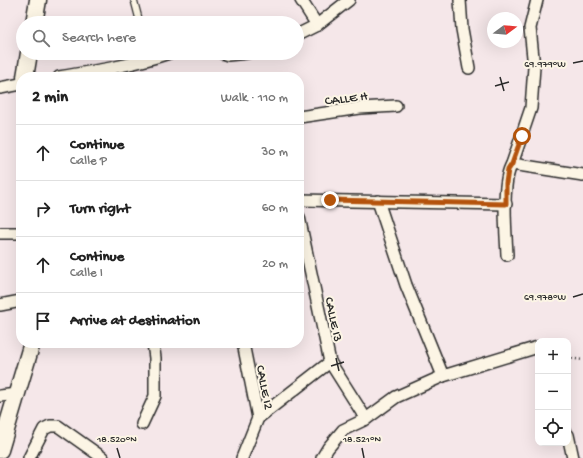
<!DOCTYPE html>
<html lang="en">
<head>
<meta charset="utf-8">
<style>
  :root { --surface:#fff; --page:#f6f6f6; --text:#222; --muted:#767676; --line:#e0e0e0 }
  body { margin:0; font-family:"Gochi Hand",sans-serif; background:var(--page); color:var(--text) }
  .controls { position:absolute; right:12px; bottom:12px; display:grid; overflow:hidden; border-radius:8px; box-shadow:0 4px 16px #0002 }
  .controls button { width:36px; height:36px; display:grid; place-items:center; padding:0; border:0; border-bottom:1px solid var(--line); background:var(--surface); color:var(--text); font:20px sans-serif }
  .compass { position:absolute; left:487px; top:12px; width:36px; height:36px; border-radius:50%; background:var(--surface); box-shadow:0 4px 16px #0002; rotate:74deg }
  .stop { position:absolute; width:12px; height:12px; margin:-9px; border:3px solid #b45309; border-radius:50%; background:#fff }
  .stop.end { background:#b45309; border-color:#fff; box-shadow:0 1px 4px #0008 }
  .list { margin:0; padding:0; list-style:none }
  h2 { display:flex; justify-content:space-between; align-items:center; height:52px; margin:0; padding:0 16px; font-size:17px }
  h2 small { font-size:13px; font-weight:400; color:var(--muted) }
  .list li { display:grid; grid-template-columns:26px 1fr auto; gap:12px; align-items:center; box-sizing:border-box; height:56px; padding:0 16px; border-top:1px solid var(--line) }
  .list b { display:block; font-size:15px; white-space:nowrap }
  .list p { margin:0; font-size:13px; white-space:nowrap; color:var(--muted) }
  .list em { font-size:13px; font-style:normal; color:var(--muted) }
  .icon { flex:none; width:22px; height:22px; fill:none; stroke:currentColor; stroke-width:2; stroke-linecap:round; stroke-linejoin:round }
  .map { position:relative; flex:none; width:583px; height:458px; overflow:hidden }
  .search { position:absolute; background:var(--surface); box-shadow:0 4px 16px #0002; left:16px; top:16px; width:288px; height:44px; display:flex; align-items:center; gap:10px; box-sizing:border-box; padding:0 14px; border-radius:22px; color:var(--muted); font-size:15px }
  .panel { position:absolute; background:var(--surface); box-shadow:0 4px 16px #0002; left:16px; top:72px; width:288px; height:276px; border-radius:16px }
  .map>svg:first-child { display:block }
</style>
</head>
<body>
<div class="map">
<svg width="583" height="458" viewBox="0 0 583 458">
  <rect width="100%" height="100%" fill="#f5e7e9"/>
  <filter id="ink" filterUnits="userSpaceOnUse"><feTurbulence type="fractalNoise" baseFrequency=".025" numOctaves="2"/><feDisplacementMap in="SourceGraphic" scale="8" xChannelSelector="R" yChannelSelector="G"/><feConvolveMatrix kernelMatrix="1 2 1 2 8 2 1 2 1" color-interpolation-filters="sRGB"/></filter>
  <g filter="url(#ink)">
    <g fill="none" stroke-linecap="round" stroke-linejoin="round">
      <g stroke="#2b2b2b" stroke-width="8">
        <path id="lane" d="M 134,0 L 140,23"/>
      </g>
      <g stroke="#2b2b2b" stroke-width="14">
        <g id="street">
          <path d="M 301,0 L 317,25"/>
          <path d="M 460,0 L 462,29 L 469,68"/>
          <path d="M 297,35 L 317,25 L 349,0"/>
          <path d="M 222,53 L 228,55 L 247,53"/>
          <path d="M 59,77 C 96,71 133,65 169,53"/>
          <path d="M 0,88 L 21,84"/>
          <path d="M 299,117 L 360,108 L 396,106"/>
          <path d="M 512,164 L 583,175"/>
          <path d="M 299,200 L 506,204"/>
          <path d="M 378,201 L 406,285 L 443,376"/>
          <path d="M 299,217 L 330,362 L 366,419"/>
          <path d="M 0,233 L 21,233"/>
          <path d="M 507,255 C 506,232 501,182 512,164 L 531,108 L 534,67 L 530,28 L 537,0"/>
          <path d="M 0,305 L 21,301"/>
          <path d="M 0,396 L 17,394"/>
          <path d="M 258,418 L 330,362"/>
          <path d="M 142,424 L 155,396 L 155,358 L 153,343"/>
          <path d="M 568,435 L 573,458"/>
          <path d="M 29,458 L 44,429 L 50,426 L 58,426 L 103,458"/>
          <path d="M 242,458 L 258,418 L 243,343"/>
          <path d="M 322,458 L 328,448 L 343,430 L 366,419 L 396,397 L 443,376 L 538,347"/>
        </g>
      </g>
      <g stroke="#2b2b2b" stroke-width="19">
        <g id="secondary">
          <path d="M 34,23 L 38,0"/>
          <path d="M 25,77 L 29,53"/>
          <path d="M 0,450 L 32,343"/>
        </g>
      </g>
      <path stroke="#2b2b2b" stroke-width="2.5" stroke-dasharray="1 3" stroke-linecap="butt" d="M 568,358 L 583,360"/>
      <use href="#lane" stroke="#fcf5e5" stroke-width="5.5"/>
      <use href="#street" stroke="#fcf5e5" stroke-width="11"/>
      <use href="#secondary" stroke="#fcf5e5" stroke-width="16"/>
    </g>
  </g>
  <g fill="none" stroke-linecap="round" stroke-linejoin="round" filter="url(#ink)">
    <path stroke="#b45309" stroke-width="5" d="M 330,200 L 506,204 L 506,183 L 508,170 L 512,164 L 522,136"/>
  </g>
  <path fill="none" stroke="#2b2b2b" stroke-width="1.5" d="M 573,63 L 583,61M 500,77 L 504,91M 495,86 L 509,82M 573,297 L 583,294M 336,358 L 339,371M 331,366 L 344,362M 117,448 L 120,458M 362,448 L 364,458"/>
  <g text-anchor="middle" stroke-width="4" stroke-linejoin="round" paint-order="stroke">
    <g font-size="13" fill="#2b2b2b" stroke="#fcf5e5">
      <text transform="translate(346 97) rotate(-7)" y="5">CALLE H</text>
      <text transform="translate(335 319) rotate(78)" y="5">CALLE I3</text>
      <text transform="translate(266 387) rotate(79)" y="5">CALLE I2</text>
    </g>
  </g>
  <g font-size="10" text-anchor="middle" fill="#2b2b2b" stroke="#fcf5e5" stroke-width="4" stroke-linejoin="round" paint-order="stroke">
    <text x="545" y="67">69.979°W</text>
    <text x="545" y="300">69.978°W</text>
    <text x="117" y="442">18.520°N</text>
    <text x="362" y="442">18.521°N</text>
  </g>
</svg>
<div class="controls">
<button>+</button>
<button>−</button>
<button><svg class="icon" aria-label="locate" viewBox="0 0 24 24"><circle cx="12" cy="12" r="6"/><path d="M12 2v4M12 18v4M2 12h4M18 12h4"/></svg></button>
</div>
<svg class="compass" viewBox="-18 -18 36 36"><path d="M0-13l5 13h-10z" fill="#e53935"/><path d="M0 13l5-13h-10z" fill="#767676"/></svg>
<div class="stop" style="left:522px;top:136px"></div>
<div class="stop end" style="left:330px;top:200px"></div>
<div class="search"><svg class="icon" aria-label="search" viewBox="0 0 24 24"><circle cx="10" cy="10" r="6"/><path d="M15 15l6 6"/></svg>Search here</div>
<section class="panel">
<h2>2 min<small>Walk · 110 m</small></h2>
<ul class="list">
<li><svg class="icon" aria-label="ahead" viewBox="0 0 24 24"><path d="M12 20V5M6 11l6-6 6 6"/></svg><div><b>Continue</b><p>Calle P</p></div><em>30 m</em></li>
<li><svg class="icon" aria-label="right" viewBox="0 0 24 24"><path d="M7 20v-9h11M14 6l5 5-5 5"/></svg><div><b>Turn right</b></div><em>60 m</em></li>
<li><svg class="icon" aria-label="ahead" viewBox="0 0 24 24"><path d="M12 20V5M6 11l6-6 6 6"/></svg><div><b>Continue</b><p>Calle I</p></div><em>20 m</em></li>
<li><svg class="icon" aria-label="arrive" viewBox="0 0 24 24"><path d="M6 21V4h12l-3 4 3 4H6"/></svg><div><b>Arrive at destination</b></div></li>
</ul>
</section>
</div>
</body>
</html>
